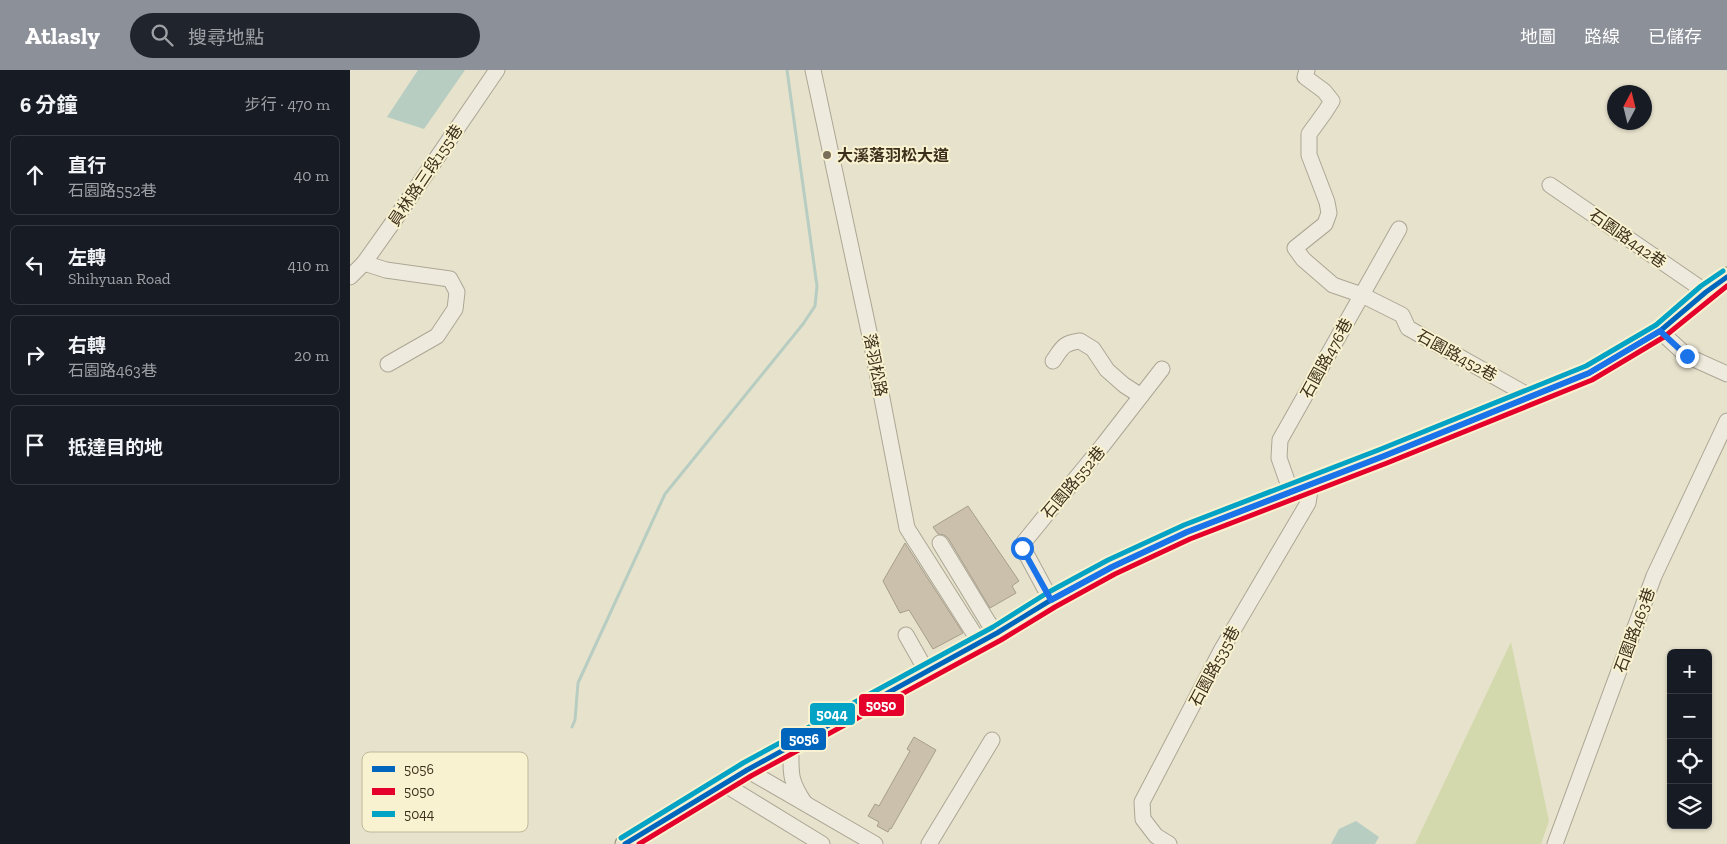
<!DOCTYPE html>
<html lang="zh-TW">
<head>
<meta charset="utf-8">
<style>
  :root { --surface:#171b24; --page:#20242c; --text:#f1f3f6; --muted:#9ea1a6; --line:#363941; --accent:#8c9099 }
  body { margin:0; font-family:"Zilla Slab","Noto Sans TC",serif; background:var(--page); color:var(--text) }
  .controls { position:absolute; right:15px; bottom:15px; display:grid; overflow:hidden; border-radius:8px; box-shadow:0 1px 4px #0004 }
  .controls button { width:45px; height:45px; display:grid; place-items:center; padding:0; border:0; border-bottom:1px solid var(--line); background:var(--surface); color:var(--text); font:25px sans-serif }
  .compass { position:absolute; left:1257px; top:15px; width:45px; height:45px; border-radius:50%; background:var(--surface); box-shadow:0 1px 4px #0004; rotate:7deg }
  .stop { position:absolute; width:15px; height:15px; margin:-11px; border:4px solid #1a73e8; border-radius:50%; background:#fff }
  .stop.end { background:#1a73e8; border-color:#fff; box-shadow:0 1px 5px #0008 }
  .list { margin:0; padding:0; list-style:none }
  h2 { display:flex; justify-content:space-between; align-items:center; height:65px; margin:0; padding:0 20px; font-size:21px }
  h2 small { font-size:16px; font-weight:400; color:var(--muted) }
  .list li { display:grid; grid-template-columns:32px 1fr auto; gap:15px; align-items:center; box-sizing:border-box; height:80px; margin:0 10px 10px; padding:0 10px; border:1px solid var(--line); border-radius:8px }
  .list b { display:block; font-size:19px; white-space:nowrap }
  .list p { margin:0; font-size:16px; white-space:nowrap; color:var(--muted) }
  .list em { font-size:16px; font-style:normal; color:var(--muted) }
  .icon { flex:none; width:28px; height:28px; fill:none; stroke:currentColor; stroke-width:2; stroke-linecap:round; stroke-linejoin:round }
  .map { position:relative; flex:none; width:1377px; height:774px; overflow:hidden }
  header { display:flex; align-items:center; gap:30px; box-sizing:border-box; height:70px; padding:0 25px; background:var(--accent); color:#fff }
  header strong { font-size:24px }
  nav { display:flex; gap:28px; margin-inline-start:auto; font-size:18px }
  .search { width:350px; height:45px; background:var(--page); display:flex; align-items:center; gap:12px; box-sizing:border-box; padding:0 18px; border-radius:28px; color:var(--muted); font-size:19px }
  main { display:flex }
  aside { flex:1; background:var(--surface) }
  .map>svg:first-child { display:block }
</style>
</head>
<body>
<header>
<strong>Atlasly</strong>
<div class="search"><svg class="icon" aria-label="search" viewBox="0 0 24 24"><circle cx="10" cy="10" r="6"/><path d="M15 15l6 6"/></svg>搜尋地點</div>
<nav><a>地圖</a><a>路線</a><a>已儲存</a></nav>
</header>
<main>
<aside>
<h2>6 分鐘<small>步行 · 470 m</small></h2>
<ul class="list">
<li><svg class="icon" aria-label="ahead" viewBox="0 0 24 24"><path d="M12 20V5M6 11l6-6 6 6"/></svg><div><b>直行</b><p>石園路552巷</p></div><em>40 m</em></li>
<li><svg class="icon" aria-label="left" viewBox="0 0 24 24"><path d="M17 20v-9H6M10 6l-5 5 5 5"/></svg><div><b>左轉</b><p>Shihyuan Road</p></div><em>410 m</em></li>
<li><svg class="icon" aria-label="right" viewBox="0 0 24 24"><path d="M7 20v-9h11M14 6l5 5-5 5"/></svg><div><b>右轉</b><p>石園路463巷</p></div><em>20 m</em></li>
<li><svg class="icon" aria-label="arrive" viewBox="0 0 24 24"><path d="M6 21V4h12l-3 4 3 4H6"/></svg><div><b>抵達目的地</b></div></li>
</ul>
</aside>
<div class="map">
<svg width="1377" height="774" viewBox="0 0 1377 774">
  <rect width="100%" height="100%" fill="#e7e2cc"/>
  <path fill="#d3d9ac" d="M 1161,572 L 1199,751 L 1191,774 L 1065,774 Z"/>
  <g fill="#b7cdc2">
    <path d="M 68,0 L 115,0 L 74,59 L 37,47 Z"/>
    <path d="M 1006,751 L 1029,767 L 1025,774 L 981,774 L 989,759 Z"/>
  </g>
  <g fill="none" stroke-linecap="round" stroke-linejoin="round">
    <path stroke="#b7cdc2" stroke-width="3" d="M 222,657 L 225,650 L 228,613 L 315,424 L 453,254 L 465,236 L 467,216 L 437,0"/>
  </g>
  <g fill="#cbc0ac" stroke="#a79d8b">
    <path d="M 618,436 L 669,511 L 662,516 L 666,523 L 640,538 L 598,468 L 594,465 L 588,464 L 583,457 Z"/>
    <path d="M 555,473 L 613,563 L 583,579 L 559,540 L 550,543 L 533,511 Z"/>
    <path d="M 564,667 L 586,680 L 541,759 L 540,758 L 538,762 L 527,756 L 529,752 L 518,746 L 525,734 L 529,736 L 560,681 L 557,679 Z"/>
  </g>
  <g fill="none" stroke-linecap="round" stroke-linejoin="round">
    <g stroke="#aca695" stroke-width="17">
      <g id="minor">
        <path d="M 463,0 L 521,271 L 557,458 L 630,573"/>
        <path d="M 957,0 L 955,7 L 974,21 L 982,31 L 975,42 L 959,64 L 959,85 L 977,132 L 979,143 L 975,154 L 945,178 L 953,189 L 983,215 L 1012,225 L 1052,245 L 1058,258 L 1181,327"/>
        <path d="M 1200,115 L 1356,222"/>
        <path d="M 14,193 L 36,200 L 100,209 L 107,222 L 105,239 L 87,266 L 38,294"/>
        <path d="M 0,207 L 14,193 L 41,155 L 147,0"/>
        <path d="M 1310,261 L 1337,286 L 1377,304"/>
        <path d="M 703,291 C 712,278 713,273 730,271 L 743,279 L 757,300 L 774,315 L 791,326"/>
        <path d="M 941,422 L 929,388 L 930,370 L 1049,159"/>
        <path d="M 590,473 L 638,552 L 647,563"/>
        <path d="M 701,530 L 673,478 L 674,472 L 753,375 L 812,299"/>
        <path d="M 556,565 L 577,602"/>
        <path d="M 441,677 C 441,703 439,709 454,732"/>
        <path d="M 397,700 L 525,774"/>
        <path d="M 374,714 L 472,774"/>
        <path d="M 579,774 L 642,670"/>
        <path d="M 819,774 L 806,766 L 793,749 L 792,732 L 872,579 L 958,433 L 961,414"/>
        <path d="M 1205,774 L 1304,506 L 1377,351"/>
      </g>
    </g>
    <g stroke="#918b7c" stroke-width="21">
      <path id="major" d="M 275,774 L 397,700 L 647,563 L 701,530 L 762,497 L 837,462 L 1034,386 L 1239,303 L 1310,261 L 1356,222 L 1377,207"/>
    </g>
    <use href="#minor" stroke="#eeebde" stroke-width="15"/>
    <use href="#major" stroke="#e7e2cf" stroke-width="19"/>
    <g stroke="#f9f2d0" stroke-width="9">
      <path id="bus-1" d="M 275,774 L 397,700 L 647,563 L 701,530 L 762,497 L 837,462 L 1034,386 L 1239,303 L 1310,261 L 1356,222 L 1377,207"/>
    </g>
    <g stroke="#f9f2d0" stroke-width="9">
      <path id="bus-2" d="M 289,774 L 401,706 L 651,570 L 705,537 L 765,504 L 840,469 L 1037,393 L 1242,310 L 1314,267 L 1377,216"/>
    </g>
    <g stroke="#f9f2d0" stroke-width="9">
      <path id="bus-3" d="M 271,768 L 393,693 L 643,557 L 697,523 L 758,490 L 834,455 L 1031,379 L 1236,296 L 1306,255 L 1351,216 L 1373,201"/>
    </g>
    <use href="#bus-1" stroke="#0065bd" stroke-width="5"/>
    <use href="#bus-2" stroke="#e4002b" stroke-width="5"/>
    <use href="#bus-3" stroke="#03a3c5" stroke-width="5"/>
  </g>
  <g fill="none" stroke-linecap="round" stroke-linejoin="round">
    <path stroke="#1a73e8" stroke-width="6" d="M 672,478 L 701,530 L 762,497 L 837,462 L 1034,386 L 1239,303 L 1310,261 L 1337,286"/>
  </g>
  <circle fill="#786e5a" stroke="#f9f2d0" stroke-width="2" cx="477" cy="85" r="5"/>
  <g text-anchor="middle" stroke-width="4" stroke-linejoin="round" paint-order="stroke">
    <g font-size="16" font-weight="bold" fill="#3c2f1c" stroke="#f9f2d0" text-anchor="start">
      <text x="487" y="91">大溪落羽松大道</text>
    </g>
    <g font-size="16" fill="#3c2f1c" stroke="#f9f2d0">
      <text transform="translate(75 105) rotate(-56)" y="6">員林路三段155巷</text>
      <text transform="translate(1278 168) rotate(35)" y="6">石園路442巷</text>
      <text transform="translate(1107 285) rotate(29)" y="6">石園路452巷</text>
      <text transform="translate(976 288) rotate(-61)" y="6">石園路476巷</text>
      <text transform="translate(526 295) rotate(79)" y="6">落羽松路</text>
      <text transform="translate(723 412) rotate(-50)" y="6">石園路552巷</text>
      <text transform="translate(1284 560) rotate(-70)" y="6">石園路463巷</text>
      <text transform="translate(864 596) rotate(-62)" y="6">石園路535巷</text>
    </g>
  </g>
  <rect x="12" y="682" width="166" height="80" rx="8" fill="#f9f2d0" stroke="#c0b89a" stroke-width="1"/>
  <rect x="22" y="696" width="23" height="6" fill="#0065bd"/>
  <rect x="22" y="718" width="23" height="7" fill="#e4002b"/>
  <rect x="22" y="741" width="23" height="6" fill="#03a3c5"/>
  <g font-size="14" fill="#3c2f1c">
    <text x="54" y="704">5056</text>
    <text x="54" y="726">5050</text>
    <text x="54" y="749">5044</text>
  </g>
  <g stroke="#f9f2d0" stroke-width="2">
    <rect x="508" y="623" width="47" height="24" rx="5" fill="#e4002b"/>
    <rect x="459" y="632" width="47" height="24" rx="5" fill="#03a3c5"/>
    <rect x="430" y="657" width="47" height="24" rx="5" fill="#0065bd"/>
  </g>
  <g font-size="14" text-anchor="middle" font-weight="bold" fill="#fff">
    <text x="531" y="640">5050</text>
    <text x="482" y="649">5044</text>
    <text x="454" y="674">5056</text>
  </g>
</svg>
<div class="controls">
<button>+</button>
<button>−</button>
<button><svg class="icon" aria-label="locate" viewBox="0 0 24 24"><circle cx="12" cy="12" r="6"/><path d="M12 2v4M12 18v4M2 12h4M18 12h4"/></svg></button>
<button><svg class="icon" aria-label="layers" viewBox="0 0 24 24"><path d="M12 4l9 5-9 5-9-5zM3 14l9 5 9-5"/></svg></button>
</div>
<svg class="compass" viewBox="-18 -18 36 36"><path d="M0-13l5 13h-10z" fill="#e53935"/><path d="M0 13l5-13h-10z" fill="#9ea1a6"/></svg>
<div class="stop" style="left:672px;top:478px"></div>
<div class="stop end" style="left:1337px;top:286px"></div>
</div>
</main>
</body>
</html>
